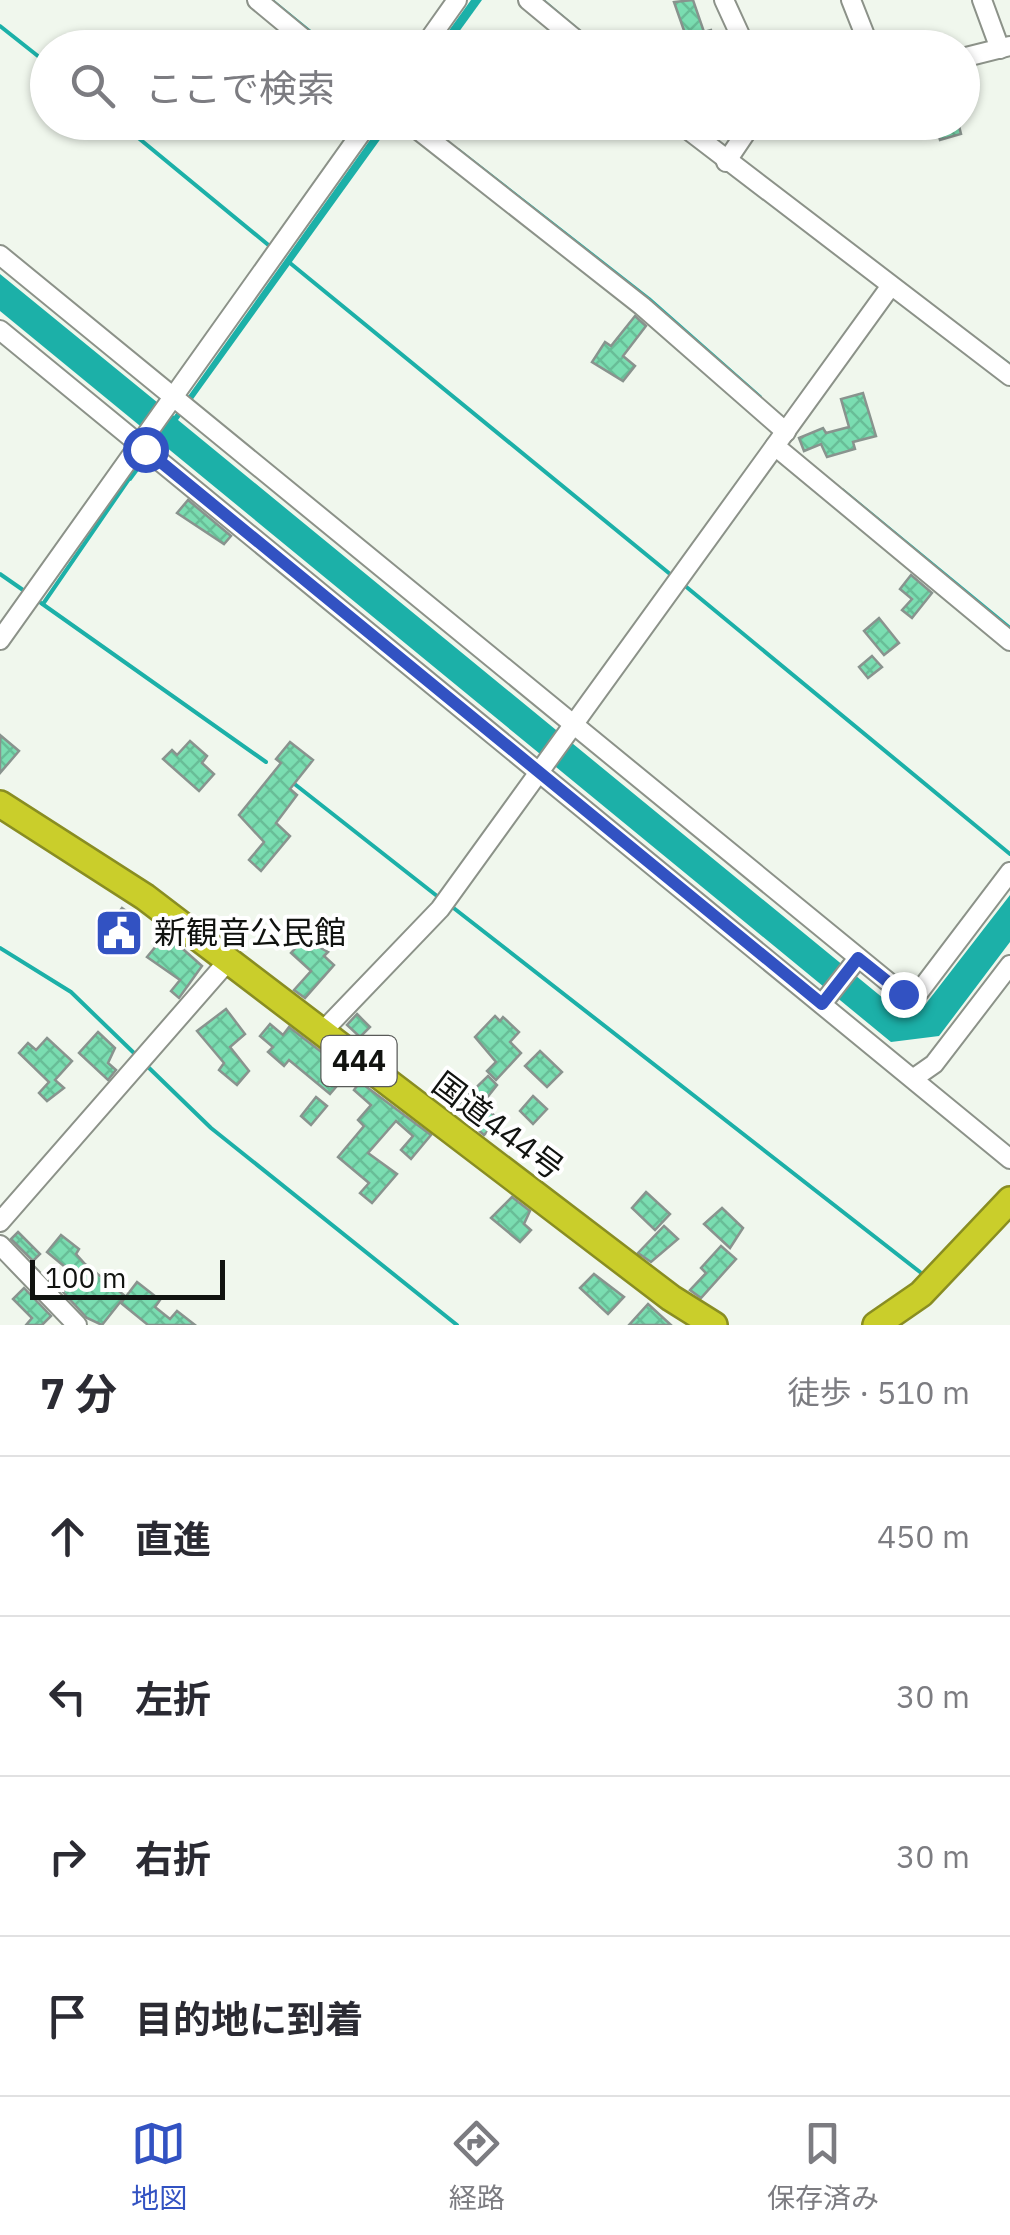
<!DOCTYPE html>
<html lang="ja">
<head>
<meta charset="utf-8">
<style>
  :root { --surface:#fff; --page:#f2f2f3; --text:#2b2b33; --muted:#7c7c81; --line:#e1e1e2; --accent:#3252c2 }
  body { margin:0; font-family:"IBM Plex Sans","Noto Sans JP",sans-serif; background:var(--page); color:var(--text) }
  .scale { position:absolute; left:30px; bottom:25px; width:195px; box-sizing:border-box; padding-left:10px; border:5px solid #111310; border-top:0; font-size:28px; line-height:35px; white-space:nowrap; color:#111310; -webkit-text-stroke:8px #fff; paint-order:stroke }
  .stop { position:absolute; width:30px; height:30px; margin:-22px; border:8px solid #3252c2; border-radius:50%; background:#fff }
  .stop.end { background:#3252c2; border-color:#fff; box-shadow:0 2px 10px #0008 }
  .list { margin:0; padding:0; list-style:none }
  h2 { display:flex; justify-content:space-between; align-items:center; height:130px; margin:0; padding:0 40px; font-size:42px }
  h2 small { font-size:32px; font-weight:400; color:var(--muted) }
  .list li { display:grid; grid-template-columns:65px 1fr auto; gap:30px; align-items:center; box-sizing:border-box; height:160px; padding:0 40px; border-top:2px solid var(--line) }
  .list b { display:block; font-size:38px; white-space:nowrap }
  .list em { font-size:32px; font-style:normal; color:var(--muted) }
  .icon { flex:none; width:55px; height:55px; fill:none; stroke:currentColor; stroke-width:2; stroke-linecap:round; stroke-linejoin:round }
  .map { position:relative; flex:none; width:1010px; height:1325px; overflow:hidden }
  .search { position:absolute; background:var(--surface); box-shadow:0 2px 8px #0004; left:30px; right:30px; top:30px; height:110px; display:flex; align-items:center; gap:25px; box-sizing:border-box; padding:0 35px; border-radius:55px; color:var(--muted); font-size:38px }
  .sheet { height:770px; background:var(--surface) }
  nav { display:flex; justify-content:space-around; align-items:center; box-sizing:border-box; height:140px; border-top:2px solid var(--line); background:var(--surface); font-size:28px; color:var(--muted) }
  nav a { display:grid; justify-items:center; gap:5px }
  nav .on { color:var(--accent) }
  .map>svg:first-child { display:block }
</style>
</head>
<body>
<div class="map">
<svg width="1010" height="1325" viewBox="0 0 1010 1325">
  <defs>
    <pattern id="building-cross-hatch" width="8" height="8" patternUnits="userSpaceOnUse" patternTransform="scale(2.5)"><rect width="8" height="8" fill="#7addb1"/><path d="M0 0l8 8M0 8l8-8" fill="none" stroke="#68bd97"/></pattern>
  </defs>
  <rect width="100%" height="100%" fill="#f0f7ed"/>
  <g fill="#1cb0a8">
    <path d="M 471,0 L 482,0 L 448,47 L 437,47 Z"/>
    <path d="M 382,123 L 392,123 L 178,420 L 900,1012 L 921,1010 L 1010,895 L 1010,942 L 939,1036 L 891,1042 L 160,442 L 131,481 L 126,479 L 136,459 L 156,439 L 0,311 L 0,274 L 174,416 Z"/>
  </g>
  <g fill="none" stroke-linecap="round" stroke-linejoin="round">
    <g stroke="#1cb0a8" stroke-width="4">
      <path d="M 271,0 L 330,48"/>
      <path d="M 542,0 L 599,48"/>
      <path d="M 0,26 L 48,64"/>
      <path d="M 119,122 L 272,248"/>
      <path d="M 458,150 L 649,299 L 760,397"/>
      <path d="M 290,263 L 670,574"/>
      <path d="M 998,356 L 1010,365"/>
      <path d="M 842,490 L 1010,628"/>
      <path d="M 0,574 L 23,590"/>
      <path d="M 684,585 L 1010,854"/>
      <path d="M 41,603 L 266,762"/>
      <path d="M 43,604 L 131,476"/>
      <path d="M 292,782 L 437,896"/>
      <path d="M 451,906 L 920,1272"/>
      <path d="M 0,948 L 71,992 L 135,1054"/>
      <path d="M 146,1065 L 211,1128 L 457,1325"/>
    </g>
  </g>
  <g fill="url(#building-cross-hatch)" stroke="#89938e" stroke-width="2.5">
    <path d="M 693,0 L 704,32 L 711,30 L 718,48 L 673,48 L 687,39 L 674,2 Z"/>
    <path d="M 935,122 L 958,122 L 961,134 L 940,140 Z"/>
    <path d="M 635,316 L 646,326 L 623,356 L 635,366 L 623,381 L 592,362 L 605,342 L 611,346 Z"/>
    <path d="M 863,393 L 876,436 L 853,442 L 855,449 L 827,457 L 821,444 L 804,451 L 799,438 L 823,428 L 826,433 L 849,427 L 841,399 Z"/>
    <path d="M 188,500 L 231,536 L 224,544 L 177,513 Z"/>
    <path d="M 911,575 L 932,593 L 912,618 L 902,610 L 912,599 L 900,589 Z"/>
    <path d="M 879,618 L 899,643 L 884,655 L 864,631 Z"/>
    <path d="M 872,656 L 882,667 L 868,678 L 859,667 Z"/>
    <path d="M 0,735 L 19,751 L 0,773 Z"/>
    <path d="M 190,741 L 207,756 L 202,763 L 214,774 L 199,791 L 163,759 L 172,750 L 177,755 Z"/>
    <path d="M 290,742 L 313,760 L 290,789 L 297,795 L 276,823 L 290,836 L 261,871 L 249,860 L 264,842 L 239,815 L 281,763 L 276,759 Z"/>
    <path d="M 122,908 L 139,920 L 120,946 L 103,934 Z"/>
    <path d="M 166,934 L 202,966 L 179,998 L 171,991 L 180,980 L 147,957 Z"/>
    <path d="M 304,939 L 328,952 L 324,956 L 334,965 L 305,998 L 294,990 L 311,971 L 291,953 Z"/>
    <path d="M 226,1009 L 245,1034 L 230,1047 L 249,1071 L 237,1085 L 219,1070 L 224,1063 L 197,1031 Z"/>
    <path d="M 357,1014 L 370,1027 L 360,1037 L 347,1025 Z"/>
    <path d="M 495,1016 L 500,1021 L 503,1017 L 519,1032 L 510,1042 L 521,1053 L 496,1080 L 487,1071 L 496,1062 L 475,1037 Z"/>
    <path d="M 270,1024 L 283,1035 L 289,1027 L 341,1067 L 335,1074 L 342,1080 L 330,1094 L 289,1060 L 284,1066 L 268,1052 L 273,1047 L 260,1036 Z"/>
    <path d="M 98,1032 L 115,1048 L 108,1063 L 116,1070 L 108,1080 L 79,1053 Z"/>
    <path d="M 47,1038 L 72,1061 L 55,1080 L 64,1088 L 47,1101 L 39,1093 L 49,1082 L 19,1053 L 28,1043 L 36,1050 Z"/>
    <path d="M 540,1051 L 562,1072 L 547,1087 L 525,1066 Z"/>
    <path d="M 488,1076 L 497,1085 L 482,1104 L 499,1120 L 484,1135 L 454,1109 Z"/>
    <path d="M 360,1082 L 431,1135 L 411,1159 L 401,1150 L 413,1136 L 396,1121 L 368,1153 L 397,1174 L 372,1203 L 360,1193 L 369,1183 L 338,1157 L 364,1126 L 358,1120 L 371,1105 L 354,1090 Z"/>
    <path d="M 533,1096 L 547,1109 L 533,1124 L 520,1111 Z"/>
    <path d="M 316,1097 L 327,1106 L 311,1125 L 301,1116 Z"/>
    <path d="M 646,1192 L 670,1214 L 655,1230 L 632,1208 Z"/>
    <path d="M 512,1197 L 530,1211 L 524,1224 L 531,1230 L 520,1242 L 491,1218 Z"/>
    <path d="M 722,1208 L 743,1228 L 730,1248 L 704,1224 Z"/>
    <path d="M 664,1226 L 678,1239 L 651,1262 L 638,1253 Z"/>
    <path d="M 18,1232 L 40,1254 L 33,1261 L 11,1239 Z"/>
    <path d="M 61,1235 L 79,1249 L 76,1254 L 85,1264 L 125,1296 L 102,1325 L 87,1318 L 63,1292 L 76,1276 L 47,1252 Z"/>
    <path d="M 721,1246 L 736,1259 L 701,1298 L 690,1290 L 706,1273 L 701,1268 Z"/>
    <path d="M 594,1274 L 624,1297 L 608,1314 L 580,1288 Z"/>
    <path d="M 137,1282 L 160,1300 L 155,1307 L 170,1319 L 177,1311 L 195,1325 L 148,1325 L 121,1303 Z"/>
    <path d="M 24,1288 L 51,1316 L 42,1325 L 26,1325 L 32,1318 L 13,1299 Z"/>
    <path d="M 648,1304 L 671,1325 L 629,1325 Z"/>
  </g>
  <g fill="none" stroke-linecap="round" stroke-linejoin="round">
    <g stroke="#8c9289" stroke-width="22">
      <g id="minor">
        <path d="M 257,0 L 315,48"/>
        <path d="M 528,0 L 586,48"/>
        <path d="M 724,0 L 746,48"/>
        <path d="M 851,0 L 870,48"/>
        <path d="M 982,0 L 1000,49"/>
        <path d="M 423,48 L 457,0"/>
        <path d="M 962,58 L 1010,46"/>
        <path d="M 408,122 L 642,306 L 786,432"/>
        <path d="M 678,122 L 1010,376"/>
        <path d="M 726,162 L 753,122"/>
        <path d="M 0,255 L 903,994 L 919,992 L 1010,872"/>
        <path d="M 0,330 L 1010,1159"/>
        <path d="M 775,446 L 1010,641"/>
        <path d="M 0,640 L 369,122"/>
        <path d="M 822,1004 L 858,958"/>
        <path d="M 321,1033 L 440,909 L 890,287"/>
        <path d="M 914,1078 L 934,1064 L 1010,965"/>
        <path d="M 0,1222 L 228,961"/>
        <path d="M 0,1245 L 77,1325"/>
      </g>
    </g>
    <g stroke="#898d22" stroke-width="30">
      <g id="highway">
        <path d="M 0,804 L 145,897 L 671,1298 L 714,1325"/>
        <path d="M 876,1325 L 921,1294 L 1010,1200"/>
      </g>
    </g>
    <use href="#minor" stroke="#fff" stroke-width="18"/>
    <use href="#highway" stroke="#cace2b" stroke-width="25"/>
  </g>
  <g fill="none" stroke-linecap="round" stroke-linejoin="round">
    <path stroke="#3252c2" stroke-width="12" d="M 145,449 L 822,1004 L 858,958 L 903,994"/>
  </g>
  <defs>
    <g id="civic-square" transform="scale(2.5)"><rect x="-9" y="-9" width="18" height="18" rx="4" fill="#3252c2" stroke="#fff"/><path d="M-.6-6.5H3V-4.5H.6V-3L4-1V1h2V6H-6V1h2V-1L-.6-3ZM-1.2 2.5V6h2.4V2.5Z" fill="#fff"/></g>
  </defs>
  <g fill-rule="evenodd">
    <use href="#civic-square" x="119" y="933"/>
  </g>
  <g text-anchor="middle" stroke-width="8" stroke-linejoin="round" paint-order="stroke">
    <rect fill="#fff" stroke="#585a58" stroke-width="2.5" x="321.5" y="1036" width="75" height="50" rx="8"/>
    <g font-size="30" font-weight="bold" fill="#111310">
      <text x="359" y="1071">444</text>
    </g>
    <g font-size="32" fill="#111310" stroke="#fff" text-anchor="start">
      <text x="154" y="944">新観音公民館</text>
    </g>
    <g font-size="32" fill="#111310" stroke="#fff">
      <text transform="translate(498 1126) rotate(37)" y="11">国道444号</text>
    </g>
  </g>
</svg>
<div class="scale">100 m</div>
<div class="stop" style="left:145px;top:449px"></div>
<div class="stop end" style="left:903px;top:994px"></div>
<div class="search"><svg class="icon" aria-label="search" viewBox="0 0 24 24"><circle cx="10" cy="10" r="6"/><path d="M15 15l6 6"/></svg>ここで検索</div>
</div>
<section class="sheet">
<h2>7 分<small>徒歩 · 510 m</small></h2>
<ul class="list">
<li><svg class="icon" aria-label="ahead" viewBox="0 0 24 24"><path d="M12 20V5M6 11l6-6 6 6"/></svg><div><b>直進</b></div><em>450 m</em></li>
<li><svg class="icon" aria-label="left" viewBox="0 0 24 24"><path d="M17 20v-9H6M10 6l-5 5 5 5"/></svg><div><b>左折</b></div><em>30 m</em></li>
<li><svg class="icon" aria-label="right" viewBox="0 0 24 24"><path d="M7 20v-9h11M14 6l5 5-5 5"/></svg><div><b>右折</b></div><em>30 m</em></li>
<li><svg class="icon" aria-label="arrive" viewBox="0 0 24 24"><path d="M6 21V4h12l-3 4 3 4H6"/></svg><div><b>目的地に到着</b></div></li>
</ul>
</section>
<nav>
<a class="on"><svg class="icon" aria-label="map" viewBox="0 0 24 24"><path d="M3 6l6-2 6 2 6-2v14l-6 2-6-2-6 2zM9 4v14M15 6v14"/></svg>地図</a>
<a><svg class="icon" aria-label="directions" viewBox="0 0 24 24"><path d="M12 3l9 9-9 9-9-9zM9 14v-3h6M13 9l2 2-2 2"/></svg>経路</a>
<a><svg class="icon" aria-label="saved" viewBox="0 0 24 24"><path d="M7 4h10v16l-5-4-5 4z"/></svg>保存済み</a>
</nav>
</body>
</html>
